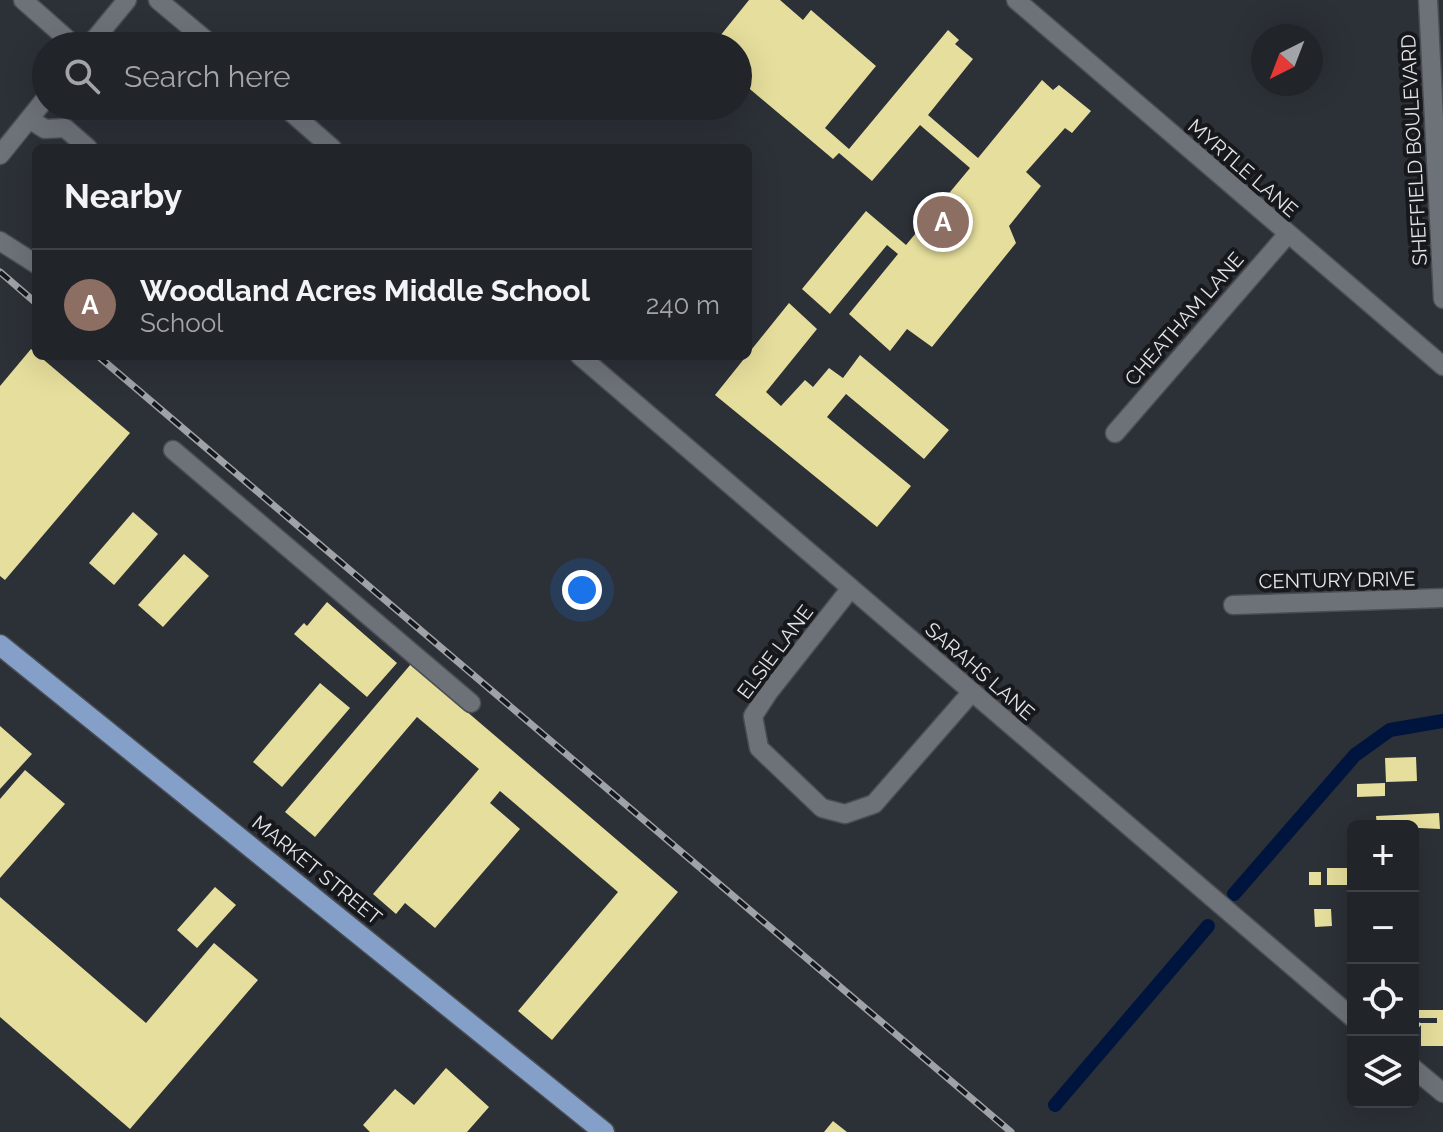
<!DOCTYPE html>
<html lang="en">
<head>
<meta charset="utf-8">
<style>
  :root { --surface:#212429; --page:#2d3035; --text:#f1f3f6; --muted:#a2a4a8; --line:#3e4146; --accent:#c9ba3a }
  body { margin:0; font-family:Raleway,sans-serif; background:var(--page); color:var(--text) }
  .controls { position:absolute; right:24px; bottom:24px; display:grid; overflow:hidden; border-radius:12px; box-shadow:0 8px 32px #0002 }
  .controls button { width:72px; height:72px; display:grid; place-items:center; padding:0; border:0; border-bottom:2px solid var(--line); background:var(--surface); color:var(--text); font:40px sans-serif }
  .compass { position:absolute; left:1251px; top:24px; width:72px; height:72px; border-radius:50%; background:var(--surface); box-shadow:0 8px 32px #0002; rotate:222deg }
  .you { position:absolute; left:582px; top:590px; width:28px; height:28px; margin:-20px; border:6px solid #fff; border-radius:50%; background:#1a73e8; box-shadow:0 0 0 12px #1a73e833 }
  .badge { display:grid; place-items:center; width:52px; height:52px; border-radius:50%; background:var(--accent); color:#fff; font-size:26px; font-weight:700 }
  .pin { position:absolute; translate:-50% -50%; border:4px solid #fff; box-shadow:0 2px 8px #0006 }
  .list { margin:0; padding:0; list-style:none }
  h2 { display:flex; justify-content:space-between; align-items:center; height:104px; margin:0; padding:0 32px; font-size:34px }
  h2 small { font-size:26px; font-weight:400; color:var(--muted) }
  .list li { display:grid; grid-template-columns:52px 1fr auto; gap:24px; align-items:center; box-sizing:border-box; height:112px; padding:0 32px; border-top:2px solid var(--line) }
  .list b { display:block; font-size:30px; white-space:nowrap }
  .list p { margin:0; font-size:26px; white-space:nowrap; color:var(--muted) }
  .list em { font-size:26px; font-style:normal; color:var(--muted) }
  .icon { flex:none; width:44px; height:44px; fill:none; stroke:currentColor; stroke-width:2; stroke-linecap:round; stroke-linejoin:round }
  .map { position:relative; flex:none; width:1443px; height:1132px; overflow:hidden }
  .search { position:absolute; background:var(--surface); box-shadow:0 8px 32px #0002; left:32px; top:32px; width:720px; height:88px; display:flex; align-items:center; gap:20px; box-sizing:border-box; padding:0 28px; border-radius:44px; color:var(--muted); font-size:30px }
  .panel { position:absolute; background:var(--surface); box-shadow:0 8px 32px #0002; left:32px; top:144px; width:720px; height:216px; border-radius:12px }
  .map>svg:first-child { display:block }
</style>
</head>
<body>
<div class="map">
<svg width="1443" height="1132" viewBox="0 0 1443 1132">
  <rect width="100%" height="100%" fill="#2c3037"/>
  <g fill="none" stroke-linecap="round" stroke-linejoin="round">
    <g stroke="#00153d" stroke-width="14">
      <path d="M 1234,894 L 1355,755 L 1390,730 L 1443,721"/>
      <path d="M 1055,1105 L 1208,926"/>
    </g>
  </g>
  <g fill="#e5de9c">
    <path d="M 749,0 L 780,0 L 803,20 L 811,10 L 876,66 L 825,128 L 849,149 L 948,30 L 959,40 L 955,44 L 973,59 L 928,115 L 978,158 L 1042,80 L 1053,90 L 1059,85 L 1091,111 L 1072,133 L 1065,128 L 1026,172 L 1041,186 L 1009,226 L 1016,243 L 932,347 L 907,329 L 890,351 L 849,314 L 898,254 L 887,245 L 830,314 L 802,289 L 866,211 L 906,245 L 970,168 L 920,125 L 872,181 L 839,153 L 833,159 L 738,79 L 738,70 L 743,64 L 738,59 L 738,46 L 722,46 L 716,41 Z"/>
    <path d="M 789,303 L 817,329 L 766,392 L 781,406 L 805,380 L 813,387 L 829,368 L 843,378 L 860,355 L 949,430 L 924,459 L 846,394 L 827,417 L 911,486 L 877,527 L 715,395 Z"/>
    <path d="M 31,349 L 130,433 L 5,580 L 0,576 L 0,386 Z"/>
    <path d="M 133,512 L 158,534 L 114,585 L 89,563 Z"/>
    <path d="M 184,554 L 209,576 L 163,627 L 138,605 Z"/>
    <path d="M 327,602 L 397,663 L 367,697 L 294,634 L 304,623 L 307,626 Z"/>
    <path d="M 411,664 L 678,892 L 552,1040 L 518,1011 L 618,892 L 500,791 L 490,803 L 520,829 L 435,928 L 405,903 L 396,914 L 373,894 L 479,769 L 417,717 L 315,837 L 285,812 Z"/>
    <path d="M 320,683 L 350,708 L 282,787 L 253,762 Z"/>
    <path d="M 0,726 L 32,754 L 0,789 Z"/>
    <path d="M 1416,757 L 1417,781 L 1386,782 L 1385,758 Z"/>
    <path d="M 25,770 L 65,804 L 0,878 L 0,799 Z"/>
    <path d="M 1385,783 L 1385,796 L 1357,797 L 1357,784 Z"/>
    <path d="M 1439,813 L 1440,829 L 1377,826 L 1376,816 Z"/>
    <rect x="1327" y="868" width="21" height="17"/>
    <rect x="1309" y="872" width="12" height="13"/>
    <path d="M 215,887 L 236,905 L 197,948 L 177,930 Z"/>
    <path d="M 0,897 L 146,1023 L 214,943 L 258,980 L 130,1129 L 0,1017 Z"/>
    <path d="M 1314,909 L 1331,909 L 1332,926 L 1315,927 Z"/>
    <path d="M 1419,1010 L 1443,1010 L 1443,1046 L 1421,1046 L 1421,1025 L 1413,1034 L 1413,1016 L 1420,1023 L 1437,1023 L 1437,1018 L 1419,1018 Z"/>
    <path d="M 446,1068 L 489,1107 L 467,1132 L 370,1132 L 363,1125 L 395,1089 L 414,1105 Z"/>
    <path d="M 833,1121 L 847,1132 L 824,1132 Z"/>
  </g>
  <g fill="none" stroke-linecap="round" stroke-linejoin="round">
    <g stroke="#4a4d53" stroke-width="21">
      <g id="minor">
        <path d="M 23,0 L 75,46"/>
        <path d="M 158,0 L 213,46"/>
        <path d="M 1016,0 L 1443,366"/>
        <path d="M 1428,0 L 1443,299"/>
        <path d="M 89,46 L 127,0"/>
        <path d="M 284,106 L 332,148"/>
        <path d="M 29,119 L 45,129 L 65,128 L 88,148"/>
        <path d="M 0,155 L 46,98"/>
        <path d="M 0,241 L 36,264"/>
        <path d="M 580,356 L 1353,1018"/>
        <path d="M 1115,433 L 1287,235"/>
        <path d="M 173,450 L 471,703"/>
        <path d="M 851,588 L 768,693 L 753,716 L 759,748 L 822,808 L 845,814 L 874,804 L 971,693"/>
        <path d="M 1233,605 L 1443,598"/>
        <path d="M 1413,1068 L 1443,1093"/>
      </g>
    </g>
    <g stroke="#4a4d53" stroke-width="23">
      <path id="major" d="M 0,645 L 604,1132"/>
    </g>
    <use href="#minor" stroke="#6d7279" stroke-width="18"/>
    <use href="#major" stroke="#84a0c9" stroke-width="20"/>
    <g stroke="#9fa2a7" stroke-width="7">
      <g id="rail">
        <path d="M 0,272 L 36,303"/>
        <path d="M 98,356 L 1011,1132"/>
      </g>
    </g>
    <use href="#rail" stroke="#16181b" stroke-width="4" stroke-dasharray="12" stroke-linecap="butt"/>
  </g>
  <g text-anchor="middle" stroke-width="8" stroke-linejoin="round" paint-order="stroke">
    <g font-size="20" fill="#e1e4e8" stroke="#16181b">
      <text transform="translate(1414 150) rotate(-93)" y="7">SHEFFIELD BOULEVARD</text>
      <text transform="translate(1243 168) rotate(41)" y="7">MYRTLE LANE</text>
      <text transform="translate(1184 319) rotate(-49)" y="7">CHEATHAM LANE</text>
      <text transform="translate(1337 580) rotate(-1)" y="7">CENTURY DRIVE</text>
      <text transform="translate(775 652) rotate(-53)" y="7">ELSIE LANE</text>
      <text transform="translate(980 671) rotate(41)" y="7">SARAHS LANE</text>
      <text transform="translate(317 870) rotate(39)" y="7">MARKET STREET</text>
    </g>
  </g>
</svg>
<div class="controls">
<button>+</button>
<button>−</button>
<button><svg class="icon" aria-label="locate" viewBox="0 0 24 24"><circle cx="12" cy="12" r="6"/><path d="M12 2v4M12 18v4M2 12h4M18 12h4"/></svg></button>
<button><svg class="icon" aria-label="layers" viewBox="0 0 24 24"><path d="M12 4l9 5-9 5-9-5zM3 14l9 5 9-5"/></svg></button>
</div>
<svg class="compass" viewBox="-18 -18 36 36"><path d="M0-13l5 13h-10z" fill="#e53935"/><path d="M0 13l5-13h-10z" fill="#a2a4a8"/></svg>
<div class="you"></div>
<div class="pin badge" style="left:943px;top:222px;background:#8d6e63">A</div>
<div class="search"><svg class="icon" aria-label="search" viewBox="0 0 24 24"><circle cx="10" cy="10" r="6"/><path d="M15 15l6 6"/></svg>Search here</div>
<section class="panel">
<h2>Nearby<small></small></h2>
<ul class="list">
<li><span class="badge" style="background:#8d6e63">A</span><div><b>Woodland Acres Middle School</b><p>School</p></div><em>240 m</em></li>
</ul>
</section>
</div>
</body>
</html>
